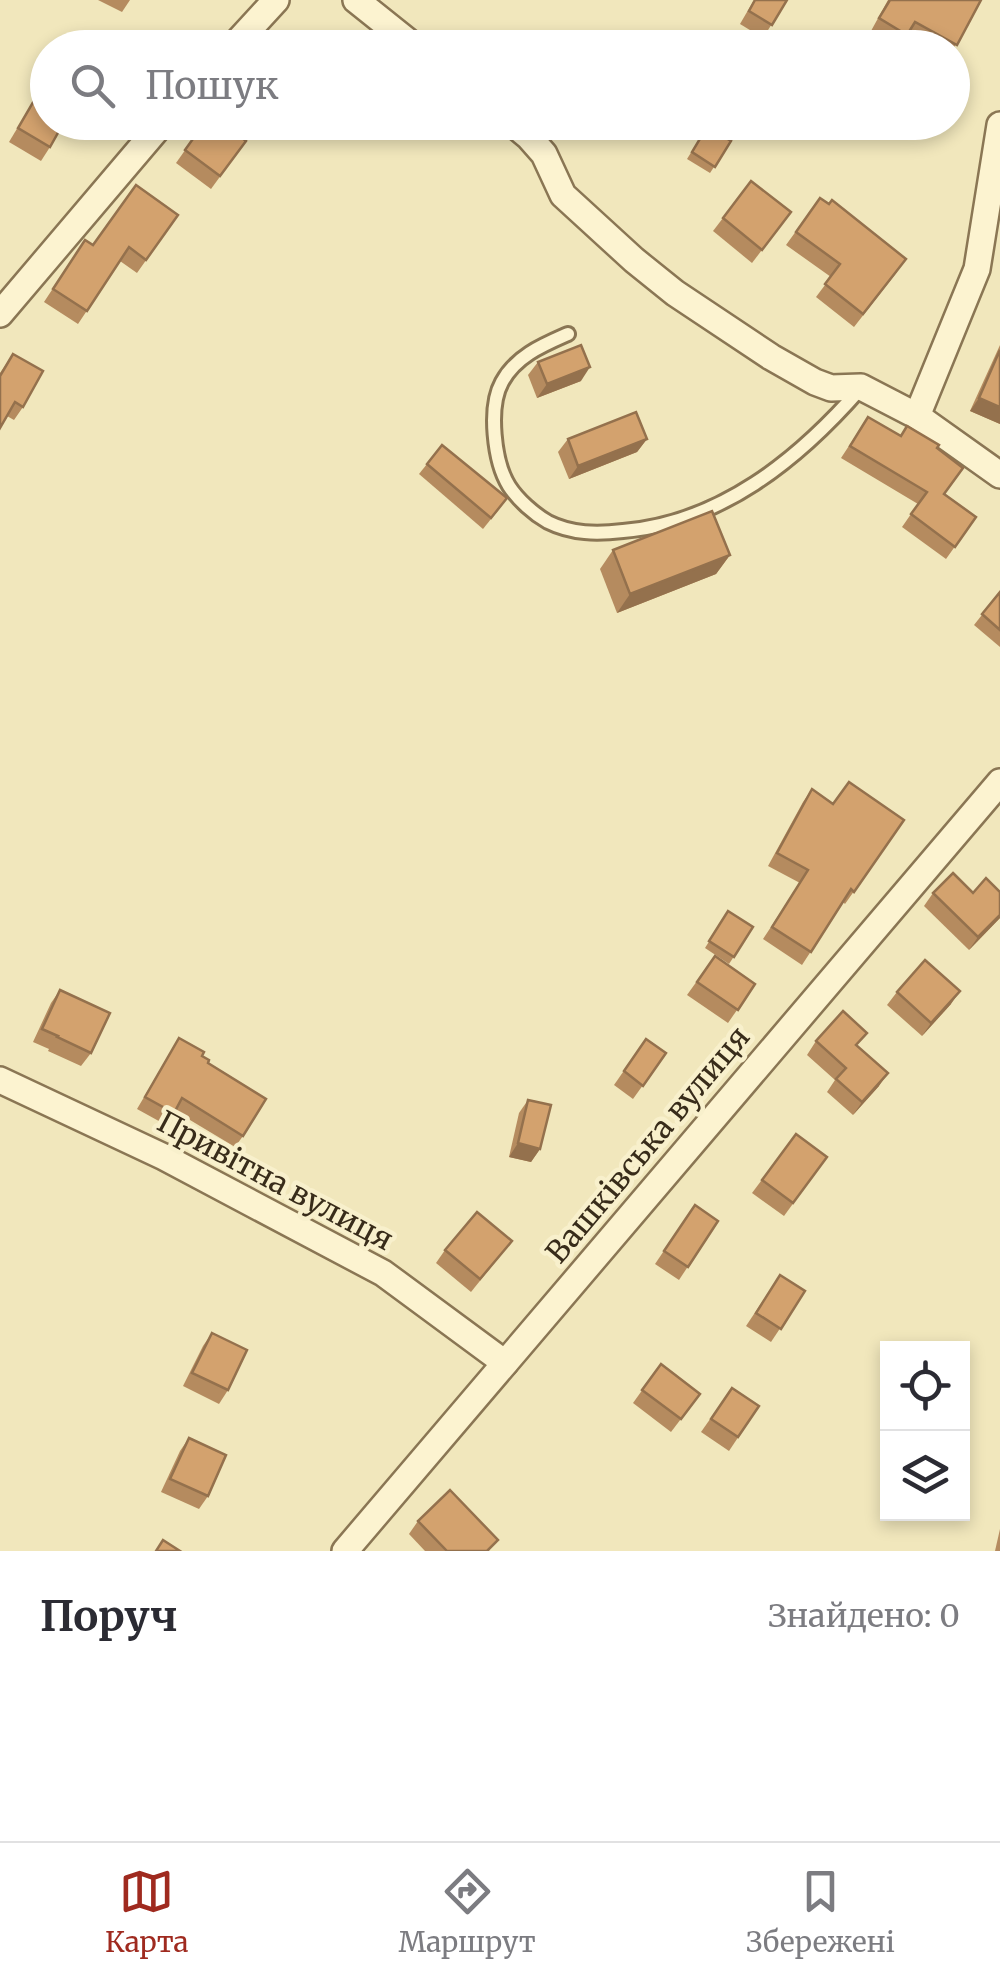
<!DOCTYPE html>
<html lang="uk">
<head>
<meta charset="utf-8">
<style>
  :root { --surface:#fff; --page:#f7f7f7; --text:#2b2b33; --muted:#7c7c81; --line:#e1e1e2; --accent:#9f2a1f }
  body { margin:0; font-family:Merriweather,serif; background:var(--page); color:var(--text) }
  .controls { position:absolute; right:30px; bottom:30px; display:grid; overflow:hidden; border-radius:0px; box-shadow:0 5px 15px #0003 }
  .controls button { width:90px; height:90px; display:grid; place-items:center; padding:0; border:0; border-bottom:2px solid var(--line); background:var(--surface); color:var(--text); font:50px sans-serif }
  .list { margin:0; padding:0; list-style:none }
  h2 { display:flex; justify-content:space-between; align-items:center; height:130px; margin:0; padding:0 40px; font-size:42px }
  h2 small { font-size:32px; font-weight:400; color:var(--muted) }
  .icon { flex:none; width:55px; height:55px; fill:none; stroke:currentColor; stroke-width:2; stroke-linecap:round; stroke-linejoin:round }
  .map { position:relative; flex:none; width:1000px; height:1551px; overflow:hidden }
  .search { position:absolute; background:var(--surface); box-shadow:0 5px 15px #0003; left:30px; right:30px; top:30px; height:110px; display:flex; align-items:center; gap:25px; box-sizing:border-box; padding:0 35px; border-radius:55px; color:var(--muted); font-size:38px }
  .sheet { height:290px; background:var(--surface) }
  nav { display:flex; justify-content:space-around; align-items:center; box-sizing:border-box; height:140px; border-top:2px solid var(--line); background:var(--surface); font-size:28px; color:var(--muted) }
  nav a { display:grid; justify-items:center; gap:5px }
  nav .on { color:var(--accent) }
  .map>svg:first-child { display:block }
</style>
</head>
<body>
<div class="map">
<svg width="1000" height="1551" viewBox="0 0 1000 1551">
  <rect width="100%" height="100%" fill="#f1e7bc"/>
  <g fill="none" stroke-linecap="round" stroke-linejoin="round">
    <g stroke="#8a7654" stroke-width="18">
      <path id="service" d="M 568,334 C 543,345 516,356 502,382 C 488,407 494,462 509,486 C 518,500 534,514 548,522 C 572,534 597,534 623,531 C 720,523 798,460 860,389"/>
    </g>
    <g stroke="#8a7654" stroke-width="30">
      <g id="minor">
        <path d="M 356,0 L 416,48"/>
        <path d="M 232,48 L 276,0"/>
        <path d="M 511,122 L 529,137 L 544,154 L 563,195 L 634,260 L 675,293 L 771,357 L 815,382 L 831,388 L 861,387 L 917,416 L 1000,475"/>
        <path d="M 0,314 L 163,122"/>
        <path d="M 917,416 L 977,269 L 1000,125"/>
        <path d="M 0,1080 L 164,1157 L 383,1273 L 505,1363"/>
        <path d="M 345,1551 L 1000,782"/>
      </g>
    </g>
    <use href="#service" stroke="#fcf3d0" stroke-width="12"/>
    <use href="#minor" stroke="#fcf3d0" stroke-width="25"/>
  </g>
  <g fill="#b58b5f">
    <path d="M 98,0 L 130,0 L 122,12 Z"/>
    <path d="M 754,0 L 787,0 L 763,38 L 740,24 Z"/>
    <path d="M 888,0 L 981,0 L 952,51 L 952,48 L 931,48 L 908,35 L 899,47 L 871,31 Z"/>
    <path d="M 39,92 L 50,147 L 41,161 L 9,142 Z"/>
    <path d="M 205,122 L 246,141 L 211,189 L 176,163 Z"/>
    <path d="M 885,122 L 924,122 L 914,137 Z"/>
    <path d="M 707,127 L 731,141 L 710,173 L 687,159 Z"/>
    <path d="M 820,198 L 897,272 L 854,327 L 816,297 L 831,277 L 786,245 Z"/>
    <path d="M 791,212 L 752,263 L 713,231 L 723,218 Z"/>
    <path d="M 178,215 L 137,273 L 120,261 L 78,324 L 44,302 L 85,240 L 93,245 Z"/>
    <path d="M 1000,345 L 1000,424 L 970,411 Z"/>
    <path d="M 13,354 L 23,407 L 14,420 L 7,416 L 0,428 L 0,373 Z"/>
    <path d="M 538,362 L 581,381 L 537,398 L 528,375 Z"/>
    <path d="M 868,417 L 900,436 L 907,426 L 937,448 L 945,494 L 976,517 L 946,559 L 902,527 L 918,504 L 841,458 Z"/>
    <path d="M 568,439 L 647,439 L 637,452 L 569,479 L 558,452 Z"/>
    <path d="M 427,464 L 499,509 L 483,529 L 419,474 Z"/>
    <path d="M 613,550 L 730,555 L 716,574 L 617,613 L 600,569 Z"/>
    <path d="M 1000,592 L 1000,647 L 974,625 Z"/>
    <path d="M 812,789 L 833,804 L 904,820 L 845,904 L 843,902 L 802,965 L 763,939 L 800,883 L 768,866 L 803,802 Z"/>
    <path d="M 933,893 L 1000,918 L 969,950 L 924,906 Z"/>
    <path d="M 728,911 L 753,927 L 729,964 L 705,948 Z"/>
    <path d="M 715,956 L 755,984 L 728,1023 L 687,995 Z"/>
    <path d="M 60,990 L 91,1053 L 81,1066 L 48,1051 L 49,1049 L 33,1042 L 51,1003 Z"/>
    <path d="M 897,992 L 951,1004 L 922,1036 L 887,1005 Z"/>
    <path d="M 179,1038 L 208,1063 L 243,1136 L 235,1147 L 175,1111 L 166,1125 L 137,1109 Z"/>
    <path d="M 646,1039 L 666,1053 L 633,1099 L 614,1085 Z"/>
    <path d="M 816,1041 L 858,1046 L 879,1086 L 853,1115 L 827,1092 L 835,1080 L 807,1055 Z"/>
    <path d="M 528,1100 L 540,1149 L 531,1162 L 509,1157 L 519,1113 Z"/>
    <path d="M 796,1134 L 827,1157 L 784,1216 L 752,1193 Z"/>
    <path d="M 695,1205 L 718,1221 L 679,1280 L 655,1264 Z"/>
    <path d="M 512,1241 L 471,1292 L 436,1263 L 445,1250 Z"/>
    <path d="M 780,1275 L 805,1291 L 771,1342 L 746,1326 Z"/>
    <path d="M 212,1333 L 228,1390 L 219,1404 L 183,1386 L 203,1346 Z"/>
    <path d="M 661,1364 L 700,1394 L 671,1432 L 633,1403 Z"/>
    <path d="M 732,1388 L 759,1406 L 729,1451 L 701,1432 Z"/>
    <path d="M 189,1438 L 208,1496 L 199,1509 L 161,1492 L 180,1451 Z"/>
    <path d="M 418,1521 L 490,1551 L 425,1551 L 409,1534 Z"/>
    <path d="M 1000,1529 L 1000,1551 L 995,1551 Z"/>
  </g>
  <g fill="#94714d">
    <path d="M 590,367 L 581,381 L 537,398 L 547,384 Z"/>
    <path d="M 979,398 L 1000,407 L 1000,424 L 970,411 Z"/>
    <path d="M 647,439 L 637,452 L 569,479 L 578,466 Z"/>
    <path d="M 730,555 L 716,574 L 617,613 L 630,594 Z"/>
    <path d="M 1000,915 L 1000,918 L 969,950 L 978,937 Z"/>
    <path d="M 960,991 L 951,1004 L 922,1036 L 931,1023 Z"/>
    <path d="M 888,1073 L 879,1086 L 853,1115 L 862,1102 Z"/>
    <path d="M 518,1143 L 540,1149 L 531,1162 L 509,1157 Z"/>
  </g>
  <g fill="#d3a26e" stroke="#94714d" stroke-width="2.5">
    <path d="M 755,0 L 787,0 L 772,25 L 749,11 Z"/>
    <path d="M 890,0 L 981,0 L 957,45 L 915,22 L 907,35 L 879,18 Z"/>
    <path d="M 39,92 L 48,98 L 48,122 L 64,122 L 50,147 L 18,128 Z"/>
    <path d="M 205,122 L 221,122 L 246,141 L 220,176 L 185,150 Z"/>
    <path d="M 707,127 L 731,141 L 715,167 L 692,152 Z"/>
    <path d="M 751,181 L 791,212 L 762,250 L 723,218 Z"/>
    <path d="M 136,185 L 178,215 L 146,260 L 129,247 L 87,311 L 53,289 L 85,240 L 93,245 Z"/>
    <path d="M 820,198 L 829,204 L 832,200 L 906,259 L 863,314 L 825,284 L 840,264 L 796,232 Z"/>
    <path d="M 581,345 L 590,367 L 547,384 L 538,362 Z"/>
    <path d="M 1000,350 L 1000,407 L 979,398 Z"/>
    <path d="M 13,354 L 43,371 L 23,407 L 15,402 L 0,428 L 0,376 Z"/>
    <path d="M 636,412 L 647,439 L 578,466 L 568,439 Z"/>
    <path d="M 868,417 L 901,436 L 907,426 L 939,445 L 937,448 L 963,468 L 944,494 L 976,517 L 955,547 L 911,514 L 927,492 L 850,446 Z"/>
    <path d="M 442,445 L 507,498 L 491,518 L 427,464 Z"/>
    <path d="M 712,511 L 730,555 L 630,594 L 613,550 Z"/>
    <path d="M 1000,592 L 1000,630 L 982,614 Z"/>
    <path d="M 849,782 L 904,820 L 854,892 L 851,889 L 811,952 L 772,927 L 808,870 L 777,853 L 812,789 L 833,804 Z"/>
    <path d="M 953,873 L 973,893 L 986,878 L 1000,892 L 1000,915 L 978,937 L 933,893 Z"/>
    <path d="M 728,911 L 753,927 L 734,957 L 709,941 Z"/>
    <path d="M 715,956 L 755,984 L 738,1010 L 697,982 Z"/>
    <path d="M 925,960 L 960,991 L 931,1023 L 897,992 Z"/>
    <path d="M 60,990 L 110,1013 L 91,1053 L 57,1037 L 58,1036 L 42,1029 Z"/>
    <path d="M 843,1011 L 867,1033 L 856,1045 L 888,1073 L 862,1102 L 836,1079 L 846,1068 L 816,1041 Z"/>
    <path d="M 179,1038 L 204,1052 L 202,1056 L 209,1060 L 208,1063 L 266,1099 L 243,1136 L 182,1098 L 174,1113 L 145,1097 Z"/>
    <path d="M 646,1039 L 666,1053 L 643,1086 L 624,1071 Z"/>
    <path d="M 528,1100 L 551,1105 L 540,1149 L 518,1143 Z"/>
    <path d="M 796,1134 L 827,1157 L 793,1203 L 762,1180 Z"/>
    <path d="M 695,1205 L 718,1221 L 688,1267 L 664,1251 Z"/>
    <path d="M 477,1212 L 512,1241 L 480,1279 L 445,1250 Z"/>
    <path d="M 780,1275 L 805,1291 L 781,1329 L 756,1313 Z"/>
    <path d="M 212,1333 L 247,1350 L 228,1390 L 192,1373 Z"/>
    <path d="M 661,1364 L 700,1394 L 681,1419 L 642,1390 Z"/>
    <path d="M 732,1388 L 759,1406 L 738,1437 L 711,1419 Z"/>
    <path d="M 189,1438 L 226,1455 L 208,1496 L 170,1479 Z"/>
    <path d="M 450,1490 L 498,1540 L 487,1551 L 447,1551 L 418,1521 Z"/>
    <path d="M 163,1540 L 180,1551 L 156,1551 Z"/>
  </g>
  <g text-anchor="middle" stroke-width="9" stroke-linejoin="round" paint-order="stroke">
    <g font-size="30" fill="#382c1a" stroke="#f8f0cc">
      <text transform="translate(648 1145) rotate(-50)" y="10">Вашківська вулиця</text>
      <text transform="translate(275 1181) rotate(28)" y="10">Привітна вулиця</text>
    </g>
  </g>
</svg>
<div class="controls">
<button><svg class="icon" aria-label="locate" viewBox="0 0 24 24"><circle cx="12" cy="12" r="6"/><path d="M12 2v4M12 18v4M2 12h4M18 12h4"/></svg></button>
<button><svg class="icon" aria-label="layers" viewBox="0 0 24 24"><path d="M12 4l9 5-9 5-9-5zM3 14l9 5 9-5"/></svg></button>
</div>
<div class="search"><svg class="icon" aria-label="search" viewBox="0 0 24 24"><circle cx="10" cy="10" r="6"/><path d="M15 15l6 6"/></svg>Пошук</div>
</div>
<section class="sheet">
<h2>Поруч<small>Знайдено: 0</small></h2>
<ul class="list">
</ul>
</section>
<nav>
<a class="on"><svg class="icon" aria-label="map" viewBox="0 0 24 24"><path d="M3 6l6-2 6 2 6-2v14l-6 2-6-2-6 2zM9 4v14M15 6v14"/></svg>Карта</a>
<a><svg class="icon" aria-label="directions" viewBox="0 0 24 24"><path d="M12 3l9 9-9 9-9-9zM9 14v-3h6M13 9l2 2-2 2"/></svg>Маршрут</a>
<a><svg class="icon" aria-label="saved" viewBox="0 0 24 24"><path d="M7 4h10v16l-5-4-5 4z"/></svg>Збережені</a>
</nav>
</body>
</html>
